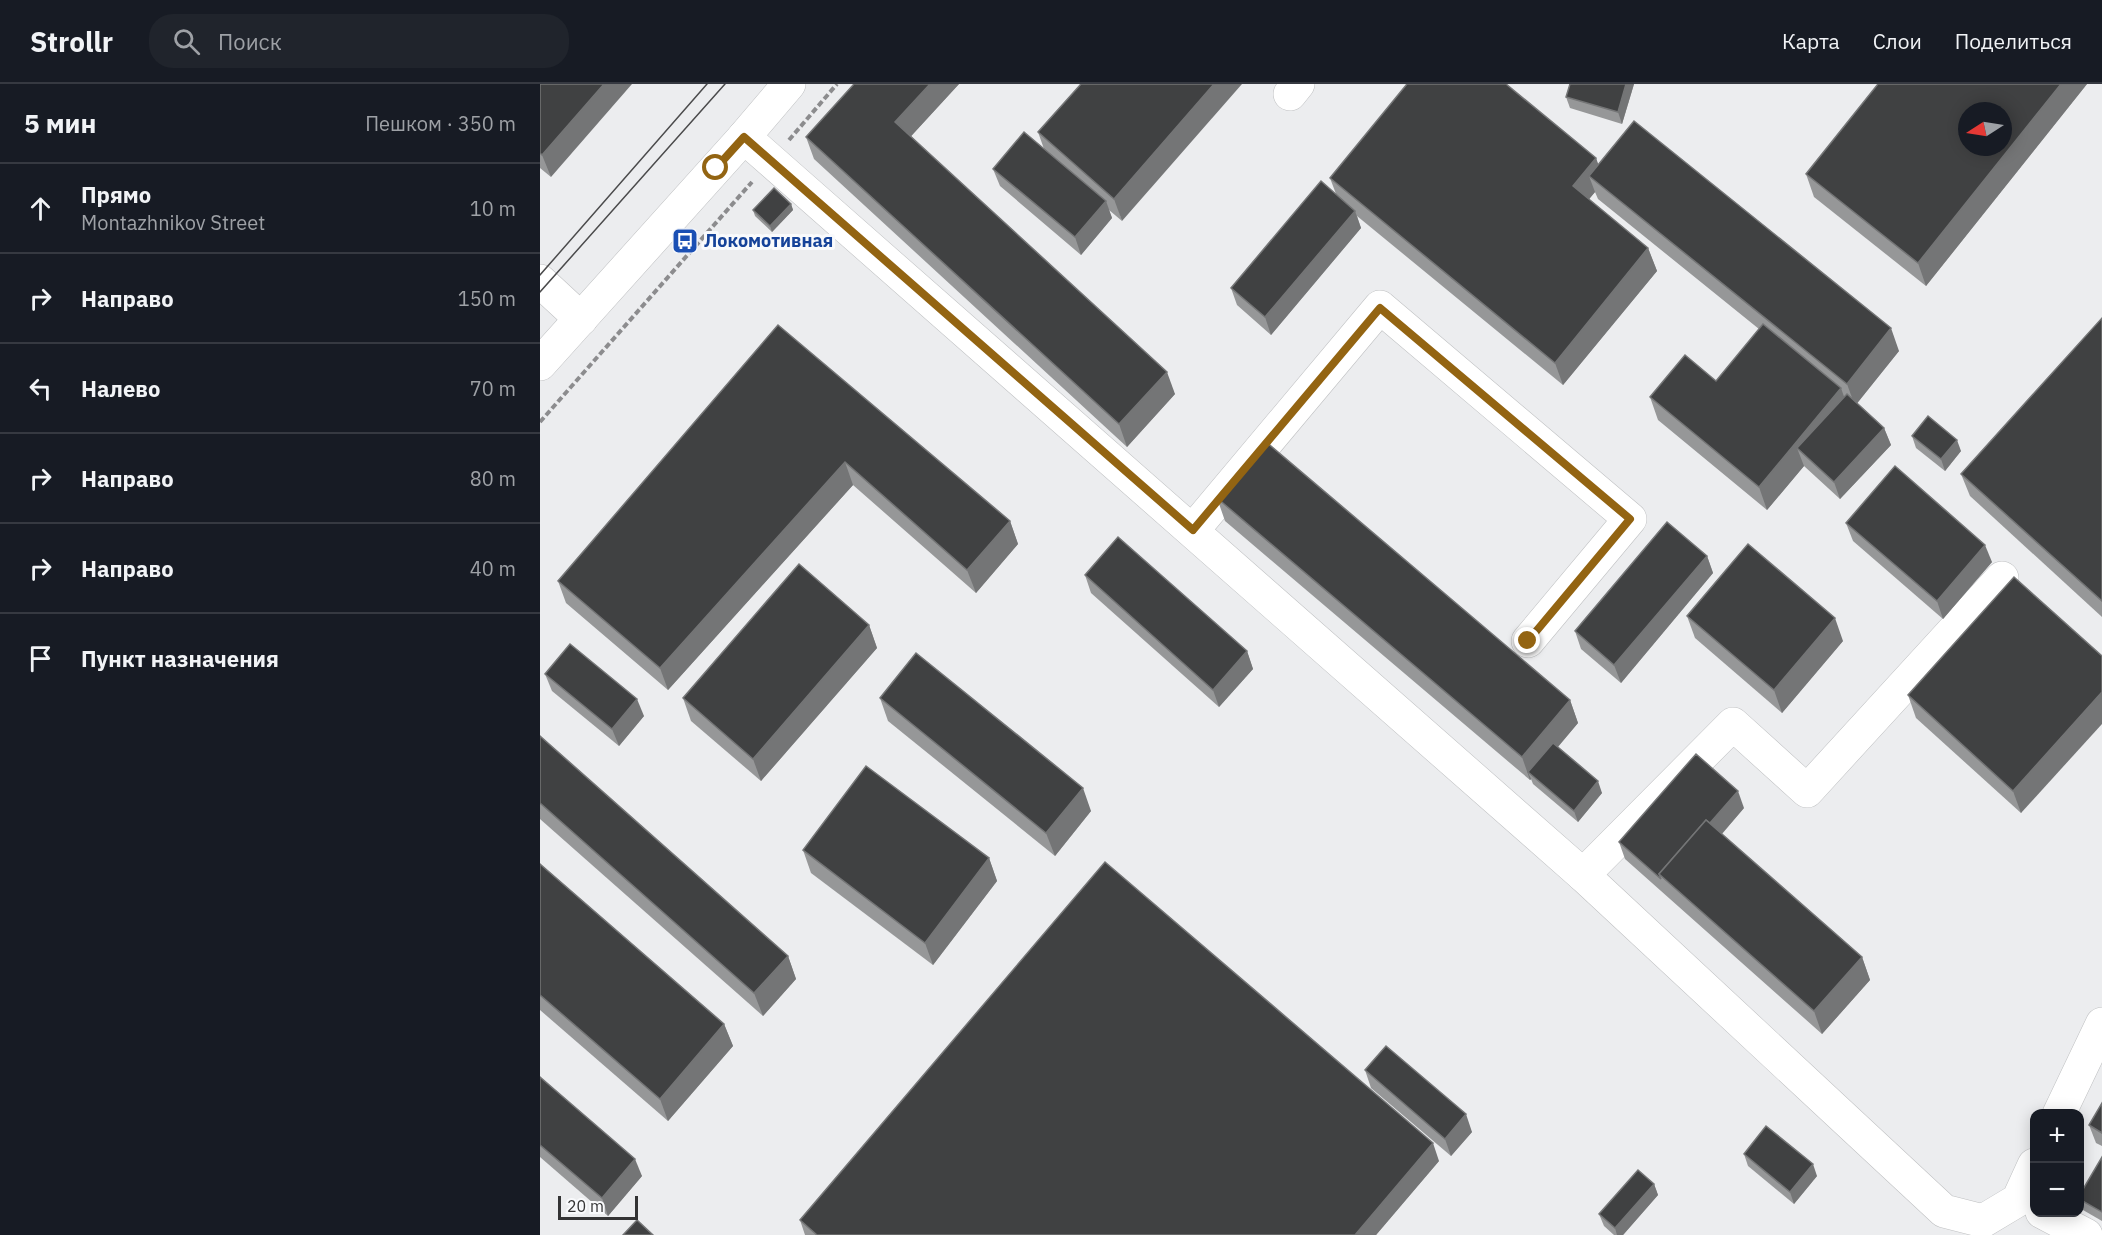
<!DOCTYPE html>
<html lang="ru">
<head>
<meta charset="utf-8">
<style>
  :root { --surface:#171b24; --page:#20242c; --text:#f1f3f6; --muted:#9ea1a6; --line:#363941 }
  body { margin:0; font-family:"IBM Plex Sans",sans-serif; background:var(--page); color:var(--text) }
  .controls { position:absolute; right:18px; bottom:18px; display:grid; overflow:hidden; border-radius:12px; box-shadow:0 3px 15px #0003 }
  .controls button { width:54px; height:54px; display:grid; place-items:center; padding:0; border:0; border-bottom:2px solid var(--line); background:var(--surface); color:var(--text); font:30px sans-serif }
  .compass { position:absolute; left:1418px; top:18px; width:54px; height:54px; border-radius:50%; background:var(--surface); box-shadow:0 3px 15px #0003; rotate:258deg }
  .scale { position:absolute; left:18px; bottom:15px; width:80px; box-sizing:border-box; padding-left:6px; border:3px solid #333334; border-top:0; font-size:16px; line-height:21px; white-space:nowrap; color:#333334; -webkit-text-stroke:4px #f9fafc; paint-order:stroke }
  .stop { position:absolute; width:18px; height:18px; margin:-14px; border:4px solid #936412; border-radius:50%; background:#fff }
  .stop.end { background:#936412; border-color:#fff; box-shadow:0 2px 6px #0008 }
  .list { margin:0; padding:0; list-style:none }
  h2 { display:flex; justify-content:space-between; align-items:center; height:78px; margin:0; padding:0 24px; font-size:26px }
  h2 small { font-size:20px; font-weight:400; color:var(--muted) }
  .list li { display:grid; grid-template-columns:39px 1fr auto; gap:18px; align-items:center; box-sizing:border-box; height:90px; padding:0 24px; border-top:2px solid var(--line) }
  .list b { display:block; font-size:22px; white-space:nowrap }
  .list p { margin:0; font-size:20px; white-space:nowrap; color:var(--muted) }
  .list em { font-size:20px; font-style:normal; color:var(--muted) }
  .icon { flex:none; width:33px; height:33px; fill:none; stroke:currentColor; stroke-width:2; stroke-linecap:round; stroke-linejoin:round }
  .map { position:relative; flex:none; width:1562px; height:1151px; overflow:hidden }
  header { display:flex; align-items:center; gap:36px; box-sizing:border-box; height:84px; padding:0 30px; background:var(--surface); border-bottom:2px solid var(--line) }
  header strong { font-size:28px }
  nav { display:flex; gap:33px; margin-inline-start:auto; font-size:21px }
  .search { width:420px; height:54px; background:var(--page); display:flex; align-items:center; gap:15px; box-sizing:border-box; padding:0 21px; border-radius:24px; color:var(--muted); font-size:22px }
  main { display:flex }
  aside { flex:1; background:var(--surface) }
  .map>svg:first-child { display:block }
</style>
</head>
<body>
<header>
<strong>Strollr</strong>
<div class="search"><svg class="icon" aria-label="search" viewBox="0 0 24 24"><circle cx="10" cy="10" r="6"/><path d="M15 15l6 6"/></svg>Поиск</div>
<nav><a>Карта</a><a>Слои</a><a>Поделиться</a></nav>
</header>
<main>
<aside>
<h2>5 мин<small>Пешком · 350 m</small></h2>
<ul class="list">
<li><svg class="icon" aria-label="ahead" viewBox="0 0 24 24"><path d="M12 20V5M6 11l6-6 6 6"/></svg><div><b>Прямо</b><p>Montazhnikov Street</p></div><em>10 m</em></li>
<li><svg class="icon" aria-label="right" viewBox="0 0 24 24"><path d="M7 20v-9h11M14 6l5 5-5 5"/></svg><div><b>Направо</b></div><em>150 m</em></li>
<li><svg class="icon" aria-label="left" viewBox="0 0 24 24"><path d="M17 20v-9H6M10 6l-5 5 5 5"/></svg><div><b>Налево</b></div><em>70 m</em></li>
<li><svg class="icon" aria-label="right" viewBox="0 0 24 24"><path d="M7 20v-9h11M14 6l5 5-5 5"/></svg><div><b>Направо</b></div><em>80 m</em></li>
<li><svg class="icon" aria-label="right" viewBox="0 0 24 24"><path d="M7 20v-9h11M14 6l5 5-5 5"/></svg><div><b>Направо</b></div><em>40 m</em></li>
<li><svg class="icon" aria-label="arrive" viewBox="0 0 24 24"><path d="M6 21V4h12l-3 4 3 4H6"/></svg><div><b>Пункт назначения</b></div></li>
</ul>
</aside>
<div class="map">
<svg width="1562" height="1151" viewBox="0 0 1562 1151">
  <rect width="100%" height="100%" fill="#ecedef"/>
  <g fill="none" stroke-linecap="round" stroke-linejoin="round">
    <g stroke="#bfc0c2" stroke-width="34">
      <g id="minor">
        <path d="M 750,10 L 758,0"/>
        <path d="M 204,53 L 1043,791 L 1404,1127 L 1443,1137 L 1478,1116 L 1494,1081"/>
        <path d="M 0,197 L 41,235"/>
        <path d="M 653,446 L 840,223 L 1090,435 L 988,557"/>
        <path d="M 1043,791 L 1193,640 L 1267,707 L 1462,494"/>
        <path d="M 1519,1030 L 1562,940"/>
        <path d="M 1502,1128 L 1546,1151"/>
      </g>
    </g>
    <g stroke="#bfc0c2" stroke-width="34">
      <path id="major" d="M 0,280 L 204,53 L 249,0"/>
    </g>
    <g stroke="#8c8c8e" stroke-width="4" stroke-dasharray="6 3" stroke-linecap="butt">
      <path d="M 249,56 L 297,0"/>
      <path d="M 0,338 L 212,98"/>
    </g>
    <use href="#minor" stroke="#fff" stroke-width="33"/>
    <use href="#major" stroke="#fff" stroke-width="33"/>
    <g stroke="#4b4b4c" stroke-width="1.5">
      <path d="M 0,191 L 167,0"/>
      <path d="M 0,208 L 185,0"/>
    </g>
  </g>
  <g fill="#969798">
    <path d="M 0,0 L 11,93 L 0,84 Z"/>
    <path d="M 314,0 L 419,0 L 371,52 L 635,310 L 587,363 L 274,75 L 266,53 Z"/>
    <path d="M 541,0 L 582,137 L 569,126 L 572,134 L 541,171 L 460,102 L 453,85 L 504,65 L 498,48 Z"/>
    <path d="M 1030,0 L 1094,0 L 1082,40 L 1030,24 L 1026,13 Z"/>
    <path d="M 1338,0 L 1547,0 L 1386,202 L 1274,113 L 1266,90 Z"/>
    <path d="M 1056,74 L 1058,81 L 1359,267 L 1317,319 L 1344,344 L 1351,361 L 1300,415 L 1264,382 L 1227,426 L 1118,336 L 1110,313 L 1176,297 L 1219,245 L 1058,115 L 1055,108 L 1049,115 L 1108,164 L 1117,187 L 1023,301 L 817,132 L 821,144 L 731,251 L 697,221 L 691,204 L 796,110 L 790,94 Z"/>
    <path d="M 251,120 L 253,126 L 232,148 L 215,132 L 213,126 Z"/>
    <path d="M 1562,234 L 1562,533 L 1430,412 L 1421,390 Z"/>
    <path d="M 238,241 L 470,437 L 478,460 L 436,509 L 313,401 L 128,606 L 26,519 L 18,497 Z"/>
    <path d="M 1372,352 L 1421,367 L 1405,387 L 1376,364 Z"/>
    <path d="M 677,414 L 1030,616 L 1038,639 L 1018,663 L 1062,709 L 1038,738 L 993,700 L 991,695 L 990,696 L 685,437 Z"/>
    <path d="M 1306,439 L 1452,478 L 1403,535 L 1313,457 Z"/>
    <path d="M 1167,472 L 1173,489 L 1081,599 L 1041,565 L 1035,547 Z"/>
    <path d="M 545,491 L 707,567 L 713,585 L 679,623 L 551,509 Z"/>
    <path d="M 1147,532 L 1303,557 L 1242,629 L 1155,554 Z"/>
    <path d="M 329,541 L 337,564 L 221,697 L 151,637 L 143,614 Z"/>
    <path d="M 1562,572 L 1481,729 L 1376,634 L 1368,611 Z"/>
    <path d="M 5,590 L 104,632 L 79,662 L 12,607 Z"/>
    <path d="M 340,614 L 551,727 L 515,772 L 348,637 Z"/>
    <path d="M 0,652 L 248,872 L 256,895 L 223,932 L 0,735 Z"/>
    <path d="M 1204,724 L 1182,750 L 1322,873 L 1330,896 L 1282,950 L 1085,775 L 1079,758 Z"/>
    <path d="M 263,766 L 449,774 L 457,797 L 393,881 L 271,789 Z"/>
    <path d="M 0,780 L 184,940 L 193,962 L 128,1037 L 0,926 Z"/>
    <path d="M 825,986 L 932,1048 L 911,1072 L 831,1004 Z"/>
    <path d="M 0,993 L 102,1092 L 68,1132 L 0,1073 Z"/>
    <path d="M 1562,1019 L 1562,1062 L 1556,1059 L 1549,1041 Z"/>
    <path d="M 1204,1070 L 1277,1092 L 1254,1120 L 1208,1082 Z"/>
    <path d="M 1562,1073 L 1562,1137 L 1543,1126 L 1539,1118 L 1539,1112 Z"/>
    <path d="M 899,1077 L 836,1151 L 265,1151 L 260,1136 Z"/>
    <path d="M 1114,1100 L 1118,1111 L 1083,1151 L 1074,1151 L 1064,1142 L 1059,1130 Z"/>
  </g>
  <g fill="#747576">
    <path d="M 64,0 L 92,0 L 11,93 L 2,71 Z"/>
    <path d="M 390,0 L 419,0 L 363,61 L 355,38 Z"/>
    <path d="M 674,0 L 702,0 L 582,137 L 574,115 Z"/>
    <path d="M 1086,0 L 1094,0 L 1082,40 L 1078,28 Z"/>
    <path d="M 1521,0 L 1547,0 L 1386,202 L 1378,179 Z"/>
    <path d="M 1056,74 L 1064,96 L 1049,92 L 1055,108 L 1041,125 L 1033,102 Z"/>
    <path d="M 566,117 L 572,134 L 541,171 L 535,153 Z"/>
    <path d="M 251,120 L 253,126 L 232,148 L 230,142 Z"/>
    <path d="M 815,127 L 821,144 L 731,251 L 725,233 Z"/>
    <path d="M 1108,164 L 1117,187 L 1023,301 L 1015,279 Z"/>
    <path d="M 1351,244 L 1359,267 L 1315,322 L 1307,300 Z"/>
    <path d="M 627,288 L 635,310 L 587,363 L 579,340 Z"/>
    <path d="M 1301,304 L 1309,327 L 1257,364 L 1264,382 L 1227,426 L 1219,403 Z"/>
    <path d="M 1344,344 L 1351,361 L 1300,415 L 1294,398 Z"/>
    <path d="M 1417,356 L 1421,367 L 1405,387 L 1401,375 Z"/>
    <path d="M 305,378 L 313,401 L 128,606 L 120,584 Z"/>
    <path d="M 470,437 L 478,460 L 436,509 L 427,486 Z"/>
    <path d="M 1445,461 L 1452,478 L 1403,535 L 1397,517 Z"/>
    <path d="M 1167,472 L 1173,489 L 1081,599 L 1074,581 Z"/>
    <path d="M 1295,534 L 1303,557 L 1242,629 L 1234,606 Z"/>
    <path d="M 329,541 L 337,564 L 221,697 L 213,675 Z"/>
    <path d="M 707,567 L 713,585 L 679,623 L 673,606 Z"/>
    <path d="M 1562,608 L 1562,640 L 1481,729 L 1473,707 Z"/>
    <path d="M 97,615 L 104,632 L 79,662 L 72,645 Z"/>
    <path d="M 1030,616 L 1038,639 L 993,692 L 988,688 L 991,695 L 990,696 L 982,673 Z"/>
    <path d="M 1058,697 L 1062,709 L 1038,738 L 1034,727 Z"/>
    <path d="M 543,704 L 551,727 L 515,772 L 506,749 Z"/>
    <path d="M 1198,707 L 1204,724 L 1135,804 L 1122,793 Z"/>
    <path d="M 449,774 L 457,797 L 393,881 L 385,859 Z"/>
    <path d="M 248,872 L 256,895 L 223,932 L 214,909 Z"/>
    <path d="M 1322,873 L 1330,896 L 1282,950 L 1274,927 Z"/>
    <path d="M 184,940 L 193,962 L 128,1037 L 120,1015 Z"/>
    <path d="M 926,1030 L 932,1048 L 911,1072 L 905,1055 Z"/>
    <path d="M 893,1059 L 899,1077 L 836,1151 L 815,1151 Z"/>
    <path d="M 95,1075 L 102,1092 L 68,1132 L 62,1114 Z"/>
    <path d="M 1273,1080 L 1277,1092 L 1254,1120 L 1250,1108 Z"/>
    <path d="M 1114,1100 L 1118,1111 L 1083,1151 L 1077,1151 L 1075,1144 Z"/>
  </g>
  <g fill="#404142" stroke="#747576" stroke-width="1.5" fill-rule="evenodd">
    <path d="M 0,0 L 64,0 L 2,71 L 0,69 Z"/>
    <path d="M 314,0 L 390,0 L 355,38 L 627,288 L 579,340 L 266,53 Z"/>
    <path d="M 541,0 L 674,0 L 574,115 L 498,48 Z"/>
    <path d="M 867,0 L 966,0 L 1056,74 L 1033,102 L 1108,164 L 1015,279 L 790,94 Z"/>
    <path d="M 1030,0 L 1086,0 L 1078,28 L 1026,13 Z"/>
    <path d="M 1338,0 L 1521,0 L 1378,179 L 1266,90 ZM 1427,27 L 1463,27 L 1463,63 L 1427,63 Z"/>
    <path d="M 1094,37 L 1351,244 L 1307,300 L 1049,92 Z"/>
    <path d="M 484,48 L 566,117 L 535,153 L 453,85 Z"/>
    <path d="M 781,97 L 815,127 L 725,233 L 691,204 Z"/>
    <path d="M 234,104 L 251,120 L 230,142 L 213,126 Z"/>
    <path d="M 1562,234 L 1562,517 L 1421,390 Z"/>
    <path d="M 1223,240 L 1301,304 L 1219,403 L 1110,313 L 1145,271 L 1176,297 Z"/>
    <path d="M 238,241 L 470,437 L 427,486 L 305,378 L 120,584 L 18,497 Z"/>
    <path d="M 1307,310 L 1344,344 L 1294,398 L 1257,364 Z"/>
    <path d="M 1388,332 L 1417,356 L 1401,375 L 1372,352 Z"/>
    <path d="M 725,357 L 1030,616 L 982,673 L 677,414 Z"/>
    <path d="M 1355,382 L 1445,461 L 1397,517 L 1306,439 Z"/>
    <path d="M 1127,438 L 1167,472 L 1074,581 L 1035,547 Z"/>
    <path d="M 578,453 L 707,567 L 673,606 L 545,491 Z"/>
    <path d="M 1208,460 L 1295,534 L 1234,606 L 1147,532 Z"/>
    <path d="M 259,480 L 329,541 L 213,675 L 143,614 Z"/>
    <path d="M 1474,493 L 1562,572 L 1562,608 L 1473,707 L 1368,611 Z"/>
    <path d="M 30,560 L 97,615 L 72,645 L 5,590 Z"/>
    <path d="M 376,569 L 543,704 L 506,749 L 340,614 Z"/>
    <path d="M 0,652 L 248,872 L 214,909 L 0,719 Z"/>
    <path d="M 1013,659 L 1058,697 L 1034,727 L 988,688 Z"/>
    <path d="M 1156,670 L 1198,707 L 1170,739 L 1166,736 L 1119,790 L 1121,795 L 1079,758 Z"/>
    <path d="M 326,682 L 449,774 L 385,859 L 263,766 Z"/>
    <path d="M 1166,736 L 1322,873 L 1274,927 L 1119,790 Z"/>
    <path d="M 565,778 L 893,1059 L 815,1151 L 277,1151 L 260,1136 Z"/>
    <path d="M 0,780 L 184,940 L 120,1015 L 0,911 Z"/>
    <path d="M 846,962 L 926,1030 L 905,1055 L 825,986 Z"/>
    <path d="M 0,993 L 95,1075 L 62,1114 L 0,1061 Z"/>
    <path d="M 1562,1019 L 1562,1049 L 1549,1041 Z"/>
    <path d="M 1226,1042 L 1273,1080 L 1250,1108 L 1204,1070 Z"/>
    <path d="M 1562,1073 L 1562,1128 L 1539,1115 L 1539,1112 Z"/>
    <path d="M 1098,1086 L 1114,1100 L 1075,1144 L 1059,1130 Z"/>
    <path d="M 97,1136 L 113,1151 L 83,1151 Z"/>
  </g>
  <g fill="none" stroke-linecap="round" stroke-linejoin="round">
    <path stroke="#936412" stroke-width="8" d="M 176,84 L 204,53 L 653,446 L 840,224 L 1090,435 L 988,557"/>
  </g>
  <defs>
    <g id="bus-square" transform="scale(1.35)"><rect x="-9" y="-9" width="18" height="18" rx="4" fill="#1a4fb4" stroke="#f9fafc"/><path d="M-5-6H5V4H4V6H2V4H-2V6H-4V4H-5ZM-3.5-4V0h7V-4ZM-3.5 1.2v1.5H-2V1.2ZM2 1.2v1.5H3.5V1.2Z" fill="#fff"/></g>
  </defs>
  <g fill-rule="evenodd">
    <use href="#bus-square" x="145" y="157"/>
  </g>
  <g text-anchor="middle" stroke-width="6" stroke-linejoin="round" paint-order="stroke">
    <g font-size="18" font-weight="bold" fill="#164399" stroke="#f9fafc" text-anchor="start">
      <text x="164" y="163">Локомотивная</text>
    </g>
  </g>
</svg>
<div class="controls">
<button>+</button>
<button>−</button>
</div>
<svg class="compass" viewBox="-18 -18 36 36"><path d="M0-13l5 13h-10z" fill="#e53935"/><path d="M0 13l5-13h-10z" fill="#9ea1a6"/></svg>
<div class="scale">20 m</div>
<div class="stop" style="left:176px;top:84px"></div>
<div class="stop end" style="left:988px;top:557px"></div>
</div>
</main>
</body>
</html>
